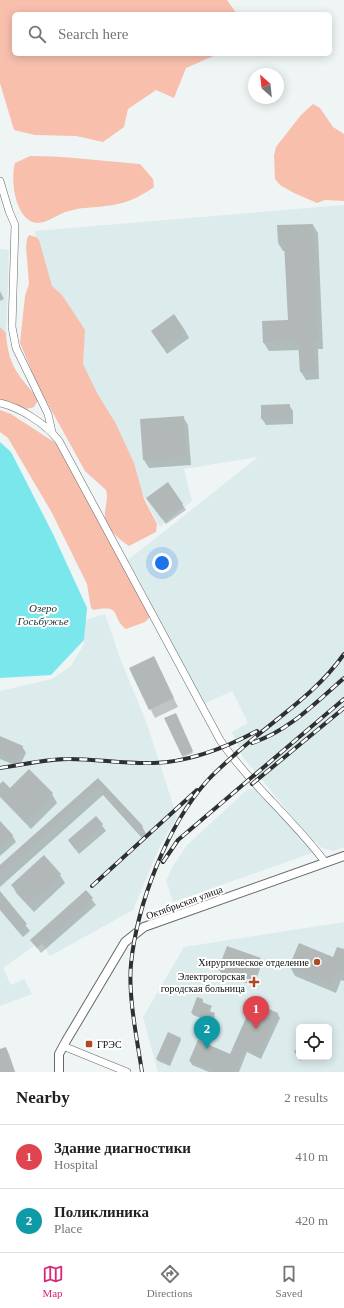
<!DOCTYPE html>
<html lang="en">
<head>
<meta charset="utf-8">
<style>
  :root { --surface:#fff; --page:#f2f2f2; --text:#202124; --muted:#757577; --line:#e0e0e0; --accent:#db2777 }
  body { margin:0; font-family:Georgia,serif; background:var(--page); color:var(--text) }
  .controls { position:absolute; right:12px; bottom:12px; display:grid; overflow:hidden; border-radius:6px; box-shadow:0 2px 10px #0003 }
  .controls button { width:36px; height:36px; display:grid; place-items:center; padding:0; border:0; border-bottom:1px solid var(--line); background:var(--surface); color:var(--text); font:20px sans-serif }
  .compass { position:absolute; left:248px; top:68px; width:36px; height:36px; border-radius:50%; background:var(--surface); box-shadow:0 2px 10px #0003; rotate:333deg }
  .you { position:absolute; left:162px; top:563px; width:14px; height:14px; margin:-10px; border:3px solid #fff; border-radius:50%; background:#1a73e8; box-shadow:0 0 0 6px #1a73e833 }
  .badge { display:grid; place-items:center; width:26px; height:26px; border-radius:50%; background:var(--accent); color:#fff; font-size:13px; font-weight:700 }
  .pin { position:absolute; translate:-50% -33px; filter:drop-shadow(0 1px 2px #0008) }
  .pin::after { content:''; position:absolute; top:21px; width:14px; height:12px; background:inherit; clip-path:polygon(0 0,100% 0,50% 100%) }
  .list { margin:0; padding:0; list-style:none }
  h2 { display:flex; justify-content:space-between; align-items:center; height:52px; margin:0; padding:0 16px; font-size:17px }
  h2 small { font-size:13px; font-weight:400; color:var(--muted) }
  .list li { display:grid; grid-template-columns:26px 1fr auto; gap:12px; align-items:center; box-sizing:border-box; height:64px; padding:0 16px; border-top:1px solid var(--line) }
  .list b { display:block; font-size:15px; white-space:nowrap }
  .list p { margin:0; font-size:13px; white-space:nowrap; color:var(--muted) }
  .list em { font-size:13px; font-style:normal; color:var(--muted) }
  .icon { flex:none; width:22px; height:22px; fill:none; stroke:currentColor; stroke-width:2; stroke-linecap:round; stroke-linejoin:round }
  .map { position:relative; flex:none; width:344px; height:1072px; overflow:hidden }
  .search { position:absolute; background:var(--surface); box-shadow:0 2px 10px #0003; left:12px; right:12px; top:12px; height:44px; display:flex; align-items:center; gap:10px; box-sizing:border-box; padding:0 14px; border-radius:6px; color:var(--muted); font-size:15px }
  .sheet { height:180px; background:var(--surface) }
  nav { display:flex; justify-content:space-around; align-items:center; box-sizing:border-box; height:56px; border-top:1px solid var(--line); background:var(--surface); font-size:11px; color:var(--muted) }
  nav a { display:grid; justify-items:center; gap:2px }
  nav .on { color:var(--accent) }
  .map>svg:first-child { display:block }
</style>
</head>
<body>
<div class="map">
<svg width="344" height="1072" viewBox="0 0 344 1072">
  <rect width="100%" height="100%" fill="#eff5f5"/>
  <g fill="#dcebec" fill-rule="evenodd">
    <path d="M 344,205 L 344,847 L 334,851 L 322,848 L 308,836 L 243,757 L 232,732 L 248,723 L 232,691 L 204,704 L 128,560 L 258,457 L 184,469 L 192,501 L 160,527 L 31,284 L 37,246 L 35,231 Z"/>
    <path d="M 0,249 L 9,250 L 6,338 L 0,342 Z"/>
    <path d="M 105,614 L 120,658 L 147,724 L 177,817 L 160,846 L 133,910 L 50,956 L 41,941 L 3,968 L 11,985 L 24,979 L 32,994 L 0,1006 L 0,691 L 52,679 L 71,666 L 84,644 L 85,620 Z"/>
    <path d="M 258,788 L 315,852 L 173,902 L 166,881 L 173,866 L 187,845 L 248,789 Z"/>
    <path d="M 344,922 L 344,1072 L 158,1072 L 143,1017 L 184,947 ZM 299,1027 L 329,1027 L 329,1057 L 299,1057 Z"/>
  </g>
  <g fill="#f8bfad">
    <path d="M 0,0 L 227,0 L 237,14 L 14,14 L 14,54 L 218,54 L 186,68 L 174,98 L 156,90 L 128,109 L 124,127 L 103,142 L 76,136 L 35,135 L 14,130 L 0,83 Z"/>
    <path d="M 313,104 L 320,108 L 333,127 L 344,134 L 344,201 L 325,200 L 317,203 L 294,193 L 280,185 L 275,179 L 274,155 L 276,147 L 301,115 Z"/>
    <path d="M 30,156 C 67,156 103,161 140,164 L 153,179 L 154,187 C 143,195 131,201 118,204 C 102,208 85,206 69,211 C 59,213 48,223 37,223 C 15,221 10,179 15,163 Z"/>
    <path d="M 29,235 L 36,237 L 39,240 L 52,286 L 62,295 L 85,330 L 83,364 L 97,393 L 116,424 L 134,463 L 144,499 L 157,524 L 156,532 L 129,546 C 120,540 107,529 105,518 C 104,508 109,499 106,490 L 85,471 L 38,386 L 20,343 L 25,296 L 29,284 L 26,247 L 27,239 Z"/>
    <path d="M 0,327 L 6,333 C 8,364 17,374 36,396 L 38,400 L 34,407 L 27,409 L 0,400 Z"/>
    <path d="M 0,410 L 11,414 L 57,444 L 150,617 L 145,622 L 126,629 C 110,617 123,604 94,610 L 91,608 L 87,584 L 52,513 L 8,438 L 0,432 Z"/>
  </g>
  <path fill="#7ae7ed" d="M 0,442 L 11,452 L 54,536 L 87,608 L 84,640 L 51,675 L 0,678 Z"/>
  <g fill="#0003">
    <path d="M 313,225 L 318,233 L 323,349 L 318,349 L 319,379 L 306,380 L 301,372 L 300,350 L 269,351 L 264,343 L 289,321 L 286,251 L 283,251 L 278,243 Z"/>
    <path d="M 0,291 L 4,299 L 0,301 Z"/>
    <path d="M 186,332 L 189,338 L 167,354 L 156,337 Z"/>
    <path d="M 289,405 L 293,411 L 293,424 L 266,425 L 262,419 Z"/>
    <path d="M 183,417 L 188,425 L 191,465 L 149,468 L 144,460 Z"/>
    <path d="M 151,504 L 182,504 L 186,510 L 166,524 Z"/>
    <path d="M 158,666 L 178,707 L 155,718 L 130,669 Z"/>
    <path d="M 175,715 L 193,753 L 183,757 L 166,719 Z"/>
    <path d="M 0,737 L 22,746 L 26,753 L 19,767 L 0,759 Z"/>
    <path d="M 29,771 L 52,794 L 57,803 L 31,829 L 0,797 L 0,785 L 10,789 Z"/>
    <path d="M 98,779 L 142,826 L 146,834 L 142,838 L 103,795 L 0,887 L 0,866 Z"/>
    <path d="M 96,817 L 106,831 L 79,854 L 69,841 Z"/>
    <path d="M 0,825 L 12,835 L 16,842 L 0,856 Z"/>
    <path d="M 44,857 L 60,875 L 65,883 L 34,912 L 17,894 L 12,885 Z"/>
    <path d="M 86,892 L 96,905 L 41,953 L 31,940 Z"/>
    <path d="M 3,896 L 30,931 L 23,937 L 0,910 L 0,899 Z"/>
    <path d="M 299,944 L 333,958 L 344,950 L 344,981 L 341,980 L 336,993 L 295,976 L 290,967 Z"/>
    <path d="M 260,959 L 262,963 L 254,986 L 222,974 L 219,970 Z"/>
    <path d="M 198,998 L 203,1000 L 203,1003 L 211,1006 L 210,1013 L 215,1016 L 213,1023 L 193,1015 L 192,1013 Z"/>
    <path d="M 277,1013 L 280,1018 L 261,1059 L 247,1052 L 239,1072 L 209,1072 L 192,1065 L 190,1061 L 230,1055 Z"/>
    <path d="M 180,1039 L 181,1040 L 170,1066 L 158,1061 L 157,1059 Z"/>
    <path d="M 6,1048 L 9,1054 L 15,1072 L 0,1072 L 0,1050 Z"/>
    <path d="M 299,1048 L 299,1057 L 308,1057 L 300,1061 L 294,1051 Z"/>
  </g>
  <g fill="#b2b8b8">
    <path d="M 313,224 L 318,341 L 313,341 L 315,371 L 300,372 L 298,342 L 263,343 L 262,321 L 288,320 L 284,242 L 278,243 L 277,225 Z"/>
    <path d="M 174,314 L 186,332 L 163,348 L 151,331 Z"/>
    <path d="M 290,404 L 290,418 L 261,419 L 261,405 Z"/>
    <path d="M 184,416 L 187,456 L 143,460 L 140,419 Z"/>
    <path d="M 168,482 L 183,504 L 162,519 L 146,498 Z"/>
    <path d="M 154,656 L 174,698 L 149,710 L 129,668 Z"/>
    <path d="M 176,713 L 193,751 L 182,756 L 164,718 Z"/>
    <path d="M 0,736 L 23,746 L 16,761 L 0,754 Z"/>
    <path d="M 29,769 L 53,793 L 26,821 L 0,795 L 0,784 L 3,781 L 10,788 Z"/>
    <path d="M 98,778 L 143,826 L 136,831 L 111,803 L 113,801 L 98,787 L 0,875 L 0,865 Z"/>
    <path d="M 96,816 L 103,824 L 75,849 L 68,840 Z"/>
    <path d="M 0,821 L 13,835 L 0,847 Z"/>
    <path d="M 44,855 L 61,874 L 28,904 L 11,885 Z"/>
    <path d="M 86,890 L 93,898 L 37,948 L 30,940 Z"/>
    <path d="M 0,891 L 27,924 L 18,931 L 0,909 Z"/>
    <path d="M 299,943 L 333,957 L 337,947 L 344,949 L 344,975 L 336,972 L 331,985 L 289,967 Z"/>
    <path d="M 227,946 L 261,958 L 252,982 L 218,970 Z"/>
    <path d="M 197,997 L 203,999 L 202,1002 L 212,1006 L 209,1011 L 215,1013 L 212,1022 L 191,1013 Z"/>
    <path d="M 253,1002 L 278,1013 L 259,1055 L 244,1049 L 235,1072 L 215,1072 L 189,1061 L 198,1040 L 230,1054 Z"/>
    <path d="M 168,1032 L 181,1038 L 169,1065 L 156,1059 Z"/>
    <path d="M 6,1047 L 15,1072 L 0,1072 L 0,1049 Z"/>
  </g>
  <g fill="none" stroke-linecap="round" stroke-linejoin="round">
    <g stroke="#64696a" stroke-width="8">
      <g id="minor">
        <path d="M 0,181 L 9,211 L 15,225 L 12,327 L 16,348 L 48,414 L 52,432"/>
        <path d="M 0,403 C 21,408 46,424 59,441 L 220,740 C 250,784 293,819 325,862"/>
        <path d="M 63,1046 L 127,1072"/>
      </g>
    </g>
    <g stroke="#64696a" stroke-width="10">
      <path id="tertiary" d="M 59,1072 L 59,1054 L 66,1041 L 125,942 L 144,927 L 344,856"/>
    </g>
    <use href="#minor" stroke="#fff" stroke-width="7"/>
    <use href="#tertiary" stroke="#fff" stroke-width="8"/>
    <g stroke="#2e3131" stroke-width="4">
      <g id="rail">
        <path d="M 252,743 C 289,731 315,703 344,678"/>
        <path d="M 0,768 C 23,765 45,759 69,759 C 97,759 125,764 154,763 C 189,762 227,747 257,731"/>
        <path d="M 252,784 L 344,708"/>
        <path d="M 163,862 L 178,840 L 344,699"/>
        <path d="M 92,886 L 197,790"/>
        <path d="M 142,1072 C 137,1039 128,996 131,964 C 137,904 167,826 207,781 C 217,770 229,760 240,750 C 275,719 317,693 344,654"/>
      </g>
    </g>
    <use href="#rail" stroke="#fff" stroke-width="2.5" stroke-dasharray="8" stroke-linecap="butt"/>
  </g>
  <g fill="#b04825" stroke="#fff" stroke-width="1.5">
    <circle cx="317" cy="962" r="4"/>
    <path d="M252 976h4v4h4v4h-4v4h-4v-4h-4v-4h4z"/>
    <rect x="85" y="1040" width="8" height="8" rx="2"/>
  </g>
  <g text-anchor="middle" stroke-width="4" stroke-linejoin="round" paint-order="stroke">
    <g font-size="10" fill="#0c0e0e" stroke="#fff">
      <text transform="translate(184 902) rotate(-20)" y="4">Октябрьская улица</text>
    </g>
    <g font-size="10" fill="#0c0e0e" stroke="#fff" text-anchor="end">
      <text x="309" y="966">Хирургическое отделение</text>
      <text x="245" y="980">Электрогорская<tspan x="245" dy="12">городская больница</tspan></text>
      <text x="97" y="1048" text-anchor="start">ГРЭС</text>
    </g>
    <g font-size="11" font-style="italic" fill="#1c3031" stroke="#fff">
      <text x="43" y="612">Озеро<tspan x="43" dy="13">Госьбужье</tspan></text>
    </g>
  </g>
</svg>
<div class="controls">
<button><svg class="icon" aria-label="locate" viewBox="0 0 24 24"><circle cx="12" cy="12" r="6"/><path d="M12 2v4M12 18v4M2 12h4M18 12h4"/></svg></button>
</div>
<svg class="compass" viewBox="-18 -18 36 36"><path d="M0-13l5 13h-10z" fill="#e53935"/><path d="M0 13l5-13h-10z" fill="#757577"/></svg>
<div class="you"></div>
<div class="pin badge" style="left:256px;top:1029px;background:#e0444e">1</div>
<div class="pin badge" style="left:207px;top:1049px;background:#0f9aa8">2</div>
<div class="search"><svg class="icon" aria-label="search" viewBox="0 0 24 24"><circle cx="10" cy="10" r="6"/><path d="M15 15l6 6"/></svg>Search here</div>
</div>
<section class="sheet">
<h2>Nearby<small>2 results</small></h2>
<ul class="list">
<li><span class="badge" style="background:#e0444e">1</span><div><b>Здание диагностики</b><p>Hospital</p></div><em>410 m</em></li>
<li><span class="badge" style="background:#0f9aa8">2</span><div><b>Поликлиника</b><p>Place</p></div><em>420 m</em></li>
</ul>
</section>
<nav>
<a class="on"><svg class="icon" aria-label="map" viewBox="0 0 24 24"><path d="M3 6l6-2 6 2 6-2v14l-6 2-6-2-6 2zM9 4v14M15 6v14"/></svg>Map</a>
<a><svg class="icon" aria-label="directions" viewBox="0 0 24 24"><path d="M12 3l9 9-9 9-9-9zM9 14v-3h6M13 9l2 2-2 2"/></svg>Directions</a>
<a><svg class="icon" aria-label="saved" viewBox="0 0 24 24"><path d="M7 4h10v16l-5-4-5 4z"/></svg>Saved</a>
</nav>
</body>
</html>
